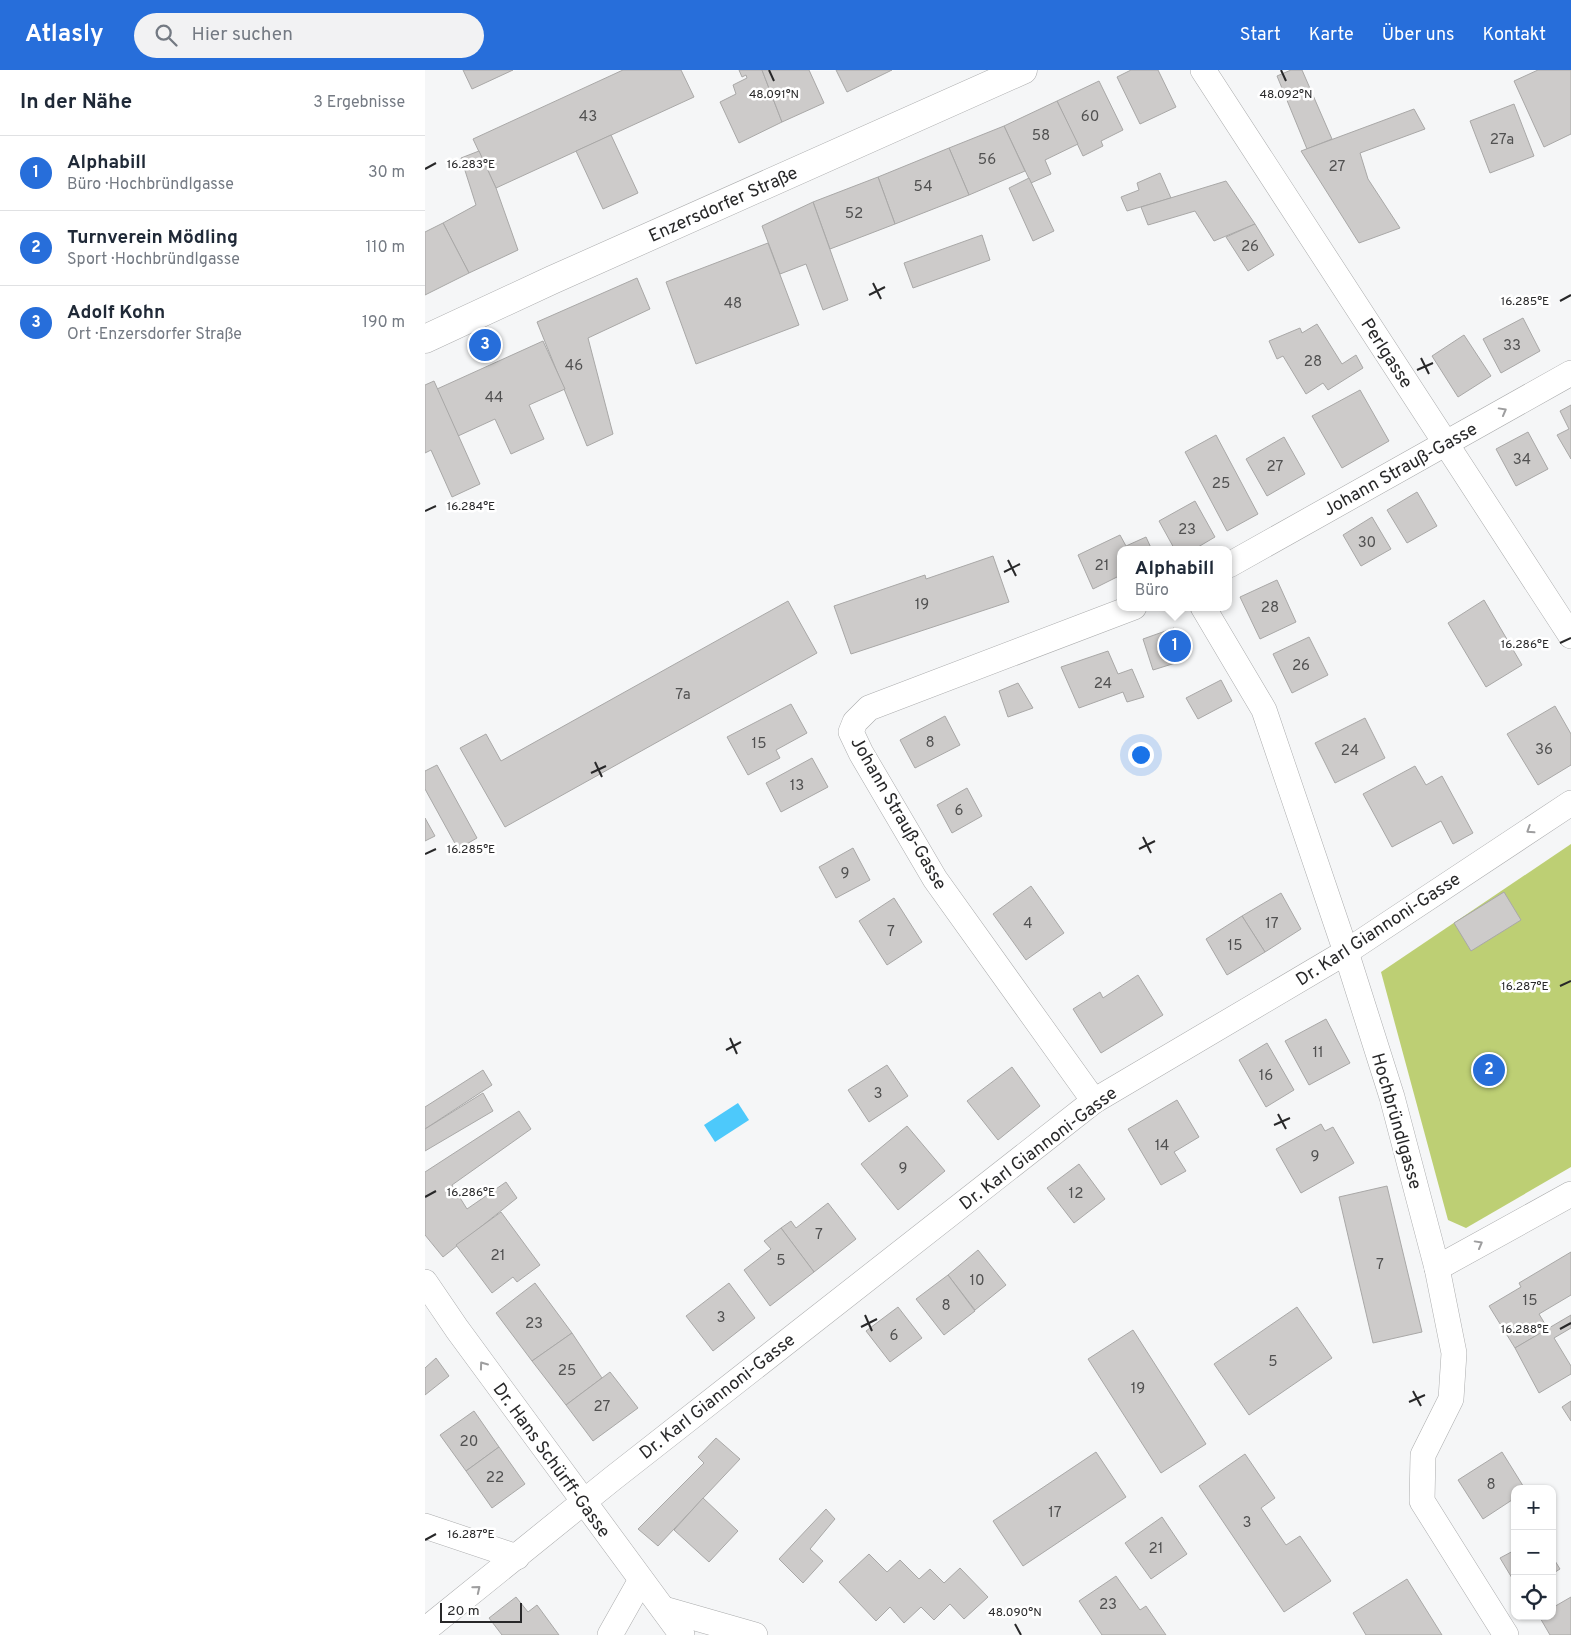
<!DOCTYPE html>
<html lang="de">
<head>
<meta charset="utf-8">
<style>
  :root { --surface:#fff; --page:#f2f2f3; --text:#1f2937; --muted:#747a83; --line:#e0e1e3; --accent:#276eda }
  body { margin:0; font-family:Overpass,sans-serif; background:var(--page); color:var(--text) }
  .controls { position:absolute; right:15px; bottom:15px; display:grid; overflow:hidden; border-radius:10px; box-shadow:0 1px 4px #0004 }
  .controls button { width:45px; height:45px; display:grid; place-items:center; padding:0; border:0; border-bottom:1px solid var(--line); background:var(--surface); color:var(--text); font:25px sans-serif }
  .scale { position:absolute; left:15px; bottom:12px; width:82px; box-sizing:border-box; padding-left:5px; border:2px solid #282829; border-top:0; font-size:14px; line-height:18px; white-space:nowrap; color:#282829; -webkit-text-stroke:4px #fff; paint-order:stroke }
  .you { position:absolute; left:715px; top:684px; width:18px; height:18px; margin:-12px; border:4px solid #fff; border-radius:50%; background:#1a73e8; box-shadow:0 0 0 8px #1a73e833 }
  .badge { display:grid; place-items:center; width:32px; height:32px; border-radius:50%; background:var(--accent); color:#fff; font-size:16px; font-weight:700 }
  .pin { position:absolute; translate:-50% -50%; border:2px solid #fff; box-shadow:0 1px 5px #0006 }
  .popup { position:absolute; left:692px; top:476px; width:115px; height:65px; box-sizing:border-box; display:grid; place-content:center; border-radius:10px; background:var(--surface); filter:drop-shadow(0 1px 4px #0005); font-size:16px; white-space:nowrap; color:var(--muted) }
  .popup b { font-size:19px; color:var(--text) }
  .popup::after { content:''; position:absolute; left:50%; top:100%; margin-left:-10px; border:10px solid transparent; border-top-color:var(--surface) }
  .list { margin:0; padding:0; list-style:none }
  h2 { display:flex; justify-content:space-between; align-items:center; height:65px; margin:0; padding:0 20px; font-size:21px }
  h2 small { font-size:16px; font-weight:400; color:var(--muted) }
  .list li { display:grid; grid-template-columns:32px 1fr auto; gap:15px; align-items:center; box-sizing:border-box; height:75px; padding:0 20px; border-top:1px solid var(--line) }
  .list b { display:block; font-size:19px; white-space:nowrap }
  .list p { margin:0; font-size:16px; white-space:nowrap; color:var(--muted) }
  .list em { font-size:16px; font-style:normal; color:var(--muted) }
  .icon { flex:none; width:28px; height:28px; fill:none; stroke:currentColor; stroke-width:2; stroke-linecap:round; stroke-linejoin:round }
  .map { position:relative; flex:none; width:1146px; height:1565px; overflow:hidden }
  header { display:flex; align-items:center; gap:30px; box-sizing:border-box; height:70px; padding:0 25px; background:var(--accent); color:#fff }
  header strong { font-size:24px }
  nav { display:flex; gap:28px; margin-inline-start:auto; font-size:18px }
  .search { width:350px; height:45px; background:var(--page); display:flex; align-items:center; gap:12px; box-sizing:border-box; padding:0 18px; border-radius:28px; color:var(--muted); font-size:19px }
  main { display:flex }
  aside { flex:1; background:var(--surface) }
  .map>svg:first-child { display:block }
</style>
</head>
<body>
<header>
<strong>Atlasly</strong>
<div class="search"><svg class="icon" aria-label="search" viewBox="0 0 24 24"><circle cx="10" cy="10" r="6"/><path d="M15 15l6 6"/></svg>Hier suchen</div>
<nav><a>Start</a><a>Karte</a><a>Über uns</a><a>Kontakt</a></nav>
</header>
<main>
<aside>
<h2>In der Nähe<small>3 Ergebnisse</small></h2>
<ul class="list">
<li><span class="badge">1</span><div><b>Alphabill</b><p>Büro · Hochbründlgasse</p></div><em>30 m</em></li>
<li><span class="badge">2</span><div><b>Turnverein Mödling</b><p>Sport · Hochbründlgasse</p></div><em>110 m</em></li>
<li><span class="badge">3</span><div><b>Adolf Kohn</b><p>Ort · Enzersdorfer Straße</p></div><em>190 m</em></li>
</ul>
</aside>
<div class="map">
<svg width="1146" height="1565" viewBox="0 0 1146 1565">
  <rect width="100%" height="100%" fill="#f5f6f7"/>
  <path fill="#bdcf74" d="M 1146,774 L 1146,1097 L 1041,1158 L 1023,1150 L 956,902 Z"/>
  <path fill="#4dc9fb" d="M 313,1033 L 324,1050 L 290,1072 L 279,1055 Z"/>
  <g fill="#cdcbca" stroke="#a9a8a7">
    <path d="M 38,0 L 88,0 L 47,19 Z"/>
    <path d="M 198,0 L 256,0 L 269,27 L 71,118 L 48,69 Z"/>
    <path d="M 314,0 L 337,0 L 357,52 L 314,73 L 295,32 L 311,24 L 308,15 L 322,8 L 321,5 L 317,7 Z"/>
    <path d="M 337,0 L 384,0 L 399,33 L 357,52 Z"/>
    <path d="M 411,0 L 467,0 L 422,22 Z"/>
    <path d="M 706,0 L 733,0 L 751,37 L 715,54 L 692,7 Z"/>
    <path d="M 866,0 L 877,0 L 907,69 L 882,79 L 852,6 Z"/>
    <path d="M 1113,0 L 1146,0 L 1146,64 L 1119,77 L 1089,11 Z"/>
    <path d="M 674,11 L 698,60 L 676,71 L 678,76 L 658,86 L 632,31 Z"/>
    <path d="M 632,31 L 653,74 L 620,90 L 626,104 L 606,113 L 579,56 Z"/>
    <path d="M 1089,34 L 1109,86 L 1065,103 L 1045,51 Z"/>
    <path d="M 989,39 L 1000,59 L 935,83 L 943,109 L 975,158 L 934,173 L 876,81 Z"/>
    <path d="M 579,56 L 600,101 L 544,125 L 524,78 Z"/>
    <path d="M 186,65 L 213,123 L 178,139 L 151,81 Z"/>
    <path d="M 524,78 L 544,125 L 470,154 L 453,107 Z"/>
    <path d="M 54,81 L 71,118 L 93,180 L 44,203 L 18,153 L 51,135 L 36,88 Z"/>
    <path d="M 735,103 L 746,128 L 702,141 L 696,127 L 714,120 L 712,113 Z"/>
    <path d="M 453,107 L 470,154 L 405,179 L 388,132 Z"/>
    <path d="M 604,108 L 629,161 L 608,171 L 584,118 Z"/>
    <path d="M 801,111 L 830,154 L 789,171 L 770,141 L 723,155 L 716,137 Z"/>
    <path d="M 388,132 L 423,230 L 398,240 L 381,194 L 355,204 L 337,156 Z"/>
    <path d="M 18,153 L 44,203 L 0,225 L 0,162 Z"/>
    <path d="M 830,154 L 849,185 L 823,201 L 801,167 Z"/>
    <path d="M 557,165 L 565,190 L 488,218 L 479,193 Z"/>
    <path d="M 343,173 L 374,255 L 271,294 L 241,212 Z"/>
    <path d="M 212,208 L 225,239 L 163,268 L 188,364 L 162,376 L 112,252 Z"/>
    <path d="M 1098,248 L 1115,281 L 1076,303 L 1058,269 Z"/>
    <path d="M 892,254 L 917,294 L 931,285 L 938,298 L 903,320 L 898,313 L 881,324 L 858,286 L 852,289 L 844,271 L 875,258 L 877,263 Z"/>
    <path d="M 1039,265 L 1066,306 L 1033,327 L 1007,286 Z"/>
    <path d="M 118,271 L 140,319 L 104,335 L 119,369 L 86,384 L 70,349 L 33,366 L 12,319 Z"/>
    <path d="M 9,311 L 55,414 L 27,427 L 6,380 L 0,383 L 0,315 Z"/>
    <path d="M 935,320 L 964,371 L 917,398 L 887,346 Z"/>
    <path d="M 1146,335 L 1146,389 L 1132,365 L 1144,359 L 1135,341 Z"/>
    <path d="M 1103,362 L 1123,399 L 1091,416 L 1071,379 Z"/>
    <path d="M 791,365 L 833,444 L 802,461 L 760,382 Z"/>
    <path d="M 859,367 L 880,404 L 842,426 L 821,389 Z"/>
    <path d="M 992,422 L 1012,456 L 982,473 L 962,440 Z"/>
    <path d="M 770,431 L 790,467 L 768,480 L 750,480 L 734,451 Z"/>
    <path d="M 947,447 L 966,479 L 936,496 L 918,465 Z"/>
    <path d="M 695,465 L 701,476 L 721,467 L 727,480 L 696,480 L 696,505 L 668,519 L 653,485 Z"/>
    <path d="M 568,486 L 584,532 L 426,584 L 409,536 L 500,505 L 501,509 Z"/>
    <path d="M 852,510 L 871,552 L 835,569 L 815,527 Z"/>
    <path d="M 1059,530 L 1097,595 L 1061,617 L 1023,553 Z"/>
    <path d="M 363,531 L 392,583 L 80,757 L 35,678 L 61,664 L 76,691 Z"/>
    <path d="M 749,558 L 760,590 L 728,600 L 718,569 Z"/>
    <path d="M 884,567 L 903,605 L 867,623 L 848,584 Z"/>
    <path d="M 683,581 L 693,604 L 707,599 L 719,627 L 702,632 L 698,622 L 654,638 L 636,597 Z"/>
    <path d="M 796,610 L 807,631 L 773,649 L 761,628 Z"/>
    <path d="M 593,613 L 608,638 L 583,647 L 574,621 Z"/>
    <path d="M 366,634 L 382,663 L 351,680 L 355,688 L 323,705 L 302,667 Z"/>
    <path d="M 1130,636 L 1146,664 L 1146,695 L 1113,715 L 1082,664 Z"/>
    <path d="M 520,646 L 535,675 L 490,698 L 475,670 Z"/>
    <path d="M 940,648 L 960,688 L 910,713 L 890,673 Z"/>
    <path d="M 387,688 L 403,717 L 356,742 L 341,713 Z"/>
    <path d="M 12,695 L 52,768 L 33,779 L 0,719 L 0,701 Z"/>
    <path d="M 990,696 L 1001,715 L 1017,706 L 1048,763 L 1028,774 L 1016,751 L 967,777 L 938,724 Z"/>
    <path d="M 542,718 L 557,746 L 527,763 L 512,735 Z"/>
    <path d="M 0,748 L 10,766 L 0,771 Z"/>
    <path d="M 428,778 L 445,810 L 411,828 L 394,797 Z"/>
    <path d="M 606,816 L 639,863 L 601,890 L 568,844 Z"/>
    <path d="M 1079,822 L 1096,850 L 1046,881 L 1029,853 Z"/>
    <path d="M 856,823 L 876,859 L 840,882 L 817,846 Z"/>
    <path d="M 469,828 L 497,872 L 462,895 L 434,851 Z"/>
    <path d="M 817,846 L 840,882 L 802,905 L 781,869 Z"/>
    <path d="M 713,905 L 738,945 L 676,983 L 648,939 L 675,922 L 678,928 Z"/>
    <path d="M 901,949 L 925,993 L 884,1015 L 860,971 Z"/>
    <path d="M 842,973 L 869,1020 L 841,1037 L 814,990 Z"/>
    <path d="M 462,995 L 483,1026 L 444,1052 L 423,1020 Z"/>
    <path d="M 587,997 L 615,1036 L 573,1070 L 542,1031 Z"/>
    <path d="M 58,1000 L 67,1015 L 0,1059 L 0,1037 Z"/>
    <path d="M 58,1023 L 68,1041 L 0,1081 L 0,1059 Z"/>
    <path d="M 752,1030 L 774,1067 L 749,1082 L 761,1101 L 736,1115 L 703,1059 Z"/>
    <path d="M 94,1041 L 106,1059 L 27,1115 L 42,1139 L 81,1112 L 92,1128 L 18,1187 L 0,1165 L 0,1102 Z"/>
    <path d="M 896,1054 L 900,1061 L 908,1057 L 929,1093 L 876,1123 L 851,1079 Z"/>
    <path d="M 482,1056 L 520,1101 L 473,1140 L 436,1094 Z"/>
    <path d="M 654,1094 L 680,1129 L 649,1153 L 622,1118 Z"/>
    <path d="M 962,1116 L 997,1262 L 948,1273 L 914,1127 Z"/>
    <path d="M 403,1133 L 431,1169 L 389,1202 L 356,1158 L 366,1151 L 371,1158 Z"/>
    <path d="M 76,1142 L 115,1195 L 92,1212 L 88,1207 L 67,1223 L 31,1175 Z"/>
    <path d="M 356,1158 L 389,1202 L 345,1236 L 319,1200 L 346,1179 L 339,1171 Z"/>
    <path d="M 553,1180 L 581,1215 L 550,1240 L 523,1205 Z"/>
    <path d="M 1146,1182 L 1146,1225 L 1114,1244 L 1123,1259 L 1090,1278 L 1064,1236 L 1096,1217 L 1094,1213 Z"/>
    <path d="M 523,1205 L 550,1241 L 519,1265 L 491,1229 Z"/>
    <path d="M 110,1213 L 147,1263 L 107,1291 L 71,1243 Z"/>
    <path d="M 304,1213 L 330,1248 L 288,1281 L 261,1246 Z"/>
    <path d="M 473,1237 L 497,1268 L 465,1292 L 441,1261 Z"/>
    <path d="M 872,1237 L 907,1288 L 824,1345 L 789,1294 Z"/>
    <path d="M 1146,1245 L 1146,1258 L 1129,1268 L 1146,1296 L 1146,1304 L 1114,1323 L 1090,1278 Z"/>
    <path d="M 708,1260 L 781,1374 L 736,1403 L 663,1289 Z"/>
    <path d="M 147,1263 L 177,1308 L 141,1335 L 107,1291 Z"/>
    <path d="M 11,1288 L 24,1306 L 0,1325 L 0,1298 Z"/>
    <path d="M 185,1302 L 213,1338 L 168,1371 L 141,1335 Z"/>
    <path d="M 1146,1331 L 1146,1351 L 1137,1337 Z"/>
    <path d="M 49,1341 L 74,1377 L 41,1401 L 15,1365 Z"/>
    <path d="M 291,1368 L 315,1389 L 233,1476 L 213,1459 L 279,1393 L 273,1387 Z"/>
    <path d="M 74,1377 L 100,1414 L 67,1438 L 41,1401 Z"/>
    <path d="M 671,1382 L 701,1427 L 598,1496 L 568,1451 Z"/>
    <path d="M 1077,1382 L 1100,1419 L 1090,1419 L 1090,1428 L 1058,1449 L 1033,1410 Z"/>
    <path d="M 820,1384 L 850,1428 L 836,1438 L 861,1475 L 875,1466 L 906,1511 L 859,1542 L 774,1416 Z"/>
    <path d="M 278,1428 L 313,1461 L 284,1492 L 249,1460 Z"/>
    <path d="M 401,1439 L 410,1449 L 385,1479 L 398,1491 L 378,1513 L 354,1489 Z"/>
    <path d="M 737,1447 L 762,1484 L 726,1509 L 700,1473 Z"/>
    <path d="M 1090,1480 L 1090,1513 L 1075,1488 Z"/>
    <path d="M 444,1484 L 462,1502 L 475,1490 L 494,1509 L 505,1499 L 519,1513 L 535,1498 L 563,1527 L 539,1549 L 525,1534 L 509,1550 L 496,1537 L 479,1553 L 465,1537 L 451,1551 L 414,1512 Z"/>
    <path d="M 1127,1486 L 1135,1499 L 1127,1504 Z"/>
    <path d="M 691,1506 L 715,1540 L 721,1536 L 741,1565 L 677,1565 L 654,1531 Z"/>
    <path d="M 982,1509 L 1017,1565 L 941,1565 L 928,1543 Z"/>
    <path d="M 91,1527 L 103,1542 L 112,1535 L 134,1565 L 77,1565 L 64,1548 Z"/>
    <path d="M 1146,1527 L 1146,1565 L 1125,1565 L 1114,1546 L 1127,1546 L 1127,1538 Z"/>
  </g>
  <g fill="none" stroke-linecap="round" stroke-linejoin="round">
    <g stroke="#abacad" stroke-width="26">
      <g id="street">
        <path d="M 778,0 L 1146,566"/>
        <path d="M 804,495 L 1146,303"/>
        <path d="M 778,537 L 839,640 L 921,882 L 967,1027 L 1012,1198 L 1029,1283 L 1026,1329 L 998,1385 L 997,1431 L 1081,1565"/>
        <path d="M 669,1031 L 510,809 L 436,683 L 426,662 L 430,652 L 444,638 L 709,537"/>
        <path d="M 1012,1198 L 1146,1124"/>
        <path d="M 0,1212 L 32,1259 L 257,1565"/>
        <path d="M 0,1456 L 92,1487"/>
        <path d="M 239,1539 L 330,1565"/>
        <path d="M 0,1560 L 187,1409 L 669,1031 L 921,882 L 1146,733"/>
        <path d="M 185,1565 L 216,1510"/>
      </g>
    </g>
    <g stroke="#abacad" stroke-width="29">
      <path id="primary" d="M 0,269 L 127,210 L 598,0"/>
    </g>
    <use href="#street" stroke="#fff" stroke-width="25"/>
    <use href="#primary" stroke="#fff" stroke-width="28"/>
  </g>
  <defs><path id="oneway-chevron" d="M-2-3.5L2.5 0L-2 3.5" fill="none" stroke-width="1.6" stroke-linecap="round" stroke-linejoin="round" transform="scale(1.25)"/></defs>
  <g stroke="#9e9e9f">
    <use href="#oneway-chevron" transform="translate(1078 341) rotate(-29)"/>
    <use href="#oneway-chevron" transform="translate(1105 760) rotate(147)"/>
    <use href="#oneway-chevron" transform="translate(1054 1174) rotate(-29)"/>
    <use href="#oneway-chevron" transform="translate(58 1295) rotate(-126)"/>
    <use href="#oneway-chevron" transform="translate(52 1519) rotate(-39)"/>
  </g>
  <path fill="none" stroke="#282829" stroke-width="2" d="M 344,0 L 349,11M 856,0 L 861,11M 0,99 L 11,93M 448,213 L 456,229M 444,225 L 460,217M 1135,231 L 1146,225M 996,288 L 1004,304M 992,300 L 1008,293M 0,441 L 11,436M 583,490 L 591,506M 579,502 L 595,494M 1135,573 L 1146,568M 170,692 L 177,707M 166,703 L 181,696M 718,767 L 726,783M 714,779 L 730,771M 0,784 L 11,779M 1135,916 L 1146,911M 305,968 L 312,984M 301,980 L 316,972M 853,1044 L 861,1059M 849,1055 L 865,1048M 0,1127 L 11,1121M 440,1245 L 447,1261M 436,1257 L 452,1249M 1135,1259 L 1146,1253M 988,1321 L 996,1336M 984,1332 L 1000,1325M 0,1470 L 11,1464M 590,1554 L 596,1565"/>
  <g text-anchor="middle" stroke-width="5" stroke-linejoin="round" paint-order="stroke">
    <g font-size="15" fill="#515151">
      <text x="163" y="51">43</text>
      <text x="665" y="51">60</text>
      <text x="616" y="70">58</text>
      <text x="1077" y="74">27a</text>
      <text x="562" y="94">56</text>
      <text x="912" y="101">27</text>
      <text x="498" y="121">54</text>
      <text x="429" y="148">52</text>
      <text x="825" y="181">26</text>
      <text x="308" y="238">48</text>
      <text x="1087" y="280">33</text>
      <text x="888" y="296">28</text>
      <text x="149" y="300">46</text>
      <text x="69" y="332">44</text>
      <text x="1097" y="394">34</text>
      <text x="850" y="401">27</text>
      <text x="796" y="418">25</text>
      <text x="762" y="464">23</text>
      <text x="942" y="477">30</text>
      <text x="677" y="500">21</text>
      <text x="497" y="539">19</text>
      <text x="845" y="542">28</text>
      <text x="876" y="600">26</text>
      <text x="678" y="618">24</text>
      <text x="258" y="629">7a</text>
      <text x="505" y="677">8</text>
      <text x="334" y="678">15</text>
      <text x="1119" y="684">36</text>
      <text x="925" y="685">24</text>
      <text x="372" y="720">13</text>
      <text x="534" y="745">6</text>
      <text x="420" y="808">9</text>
      <text x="603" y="858">4</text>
      <text x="847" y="858">17</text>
      <text x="466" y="866">7</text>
      <text x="810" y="880">15</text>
      <text x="893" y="987">11</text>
      <text x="841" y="1010">16</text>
      <text x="453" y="1028">3</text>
      <text x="737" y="1080">14</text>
      <text x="890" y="1091">9</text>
      <text x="478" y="1103">9</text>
      <text x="651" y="1128">12</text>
      <text x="394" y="1169">7</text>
      <text x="73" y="1190">21</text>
      <text x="356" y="1195">5</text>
      <text x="955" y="1199">7</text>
      <text x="552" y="1215">10</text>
      <text x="1105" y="1235">15</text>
      <text x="521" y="1240">8</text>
      <text x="296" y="1252">3</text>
      <text x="109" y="1258">23</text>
      <text x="469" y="1270">6</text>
      <text x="848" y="1296">5</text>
      <text x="142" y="1305">25</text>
      <text x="713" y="1323">19</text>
      <text x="177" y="1341">27</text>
      <text x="44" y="1376">20</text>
      <text x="70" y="1412">22</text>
      <text x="1066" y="1419">8</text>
      <text x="630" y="1447">17</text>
      <text x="822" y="1457">3</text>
      <text x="731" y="1483">21</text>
      <text x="683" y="1539">23</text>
    </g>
    <g font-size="18" fill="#282829" stroke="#fff">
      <text transform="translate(298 134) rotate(-24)" y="6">Enzersdorfer Straße</text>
      <text transform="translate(962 283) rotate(57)" y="6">Perlgasse</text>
      <text transform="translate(975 399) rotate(-29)" y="6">Johann Strauß-Gasse</text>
      <text transform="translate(474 743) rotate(60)" y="6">Johann Strauß-Gasse</text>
      <text transform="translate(953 859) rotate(-33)" y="6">Dr. Karl Giannoni-Gasse</text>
      <text transform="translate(972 1051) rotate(74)" y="6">Hochbründlgasse</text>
      <text transform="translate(613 1078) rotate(-37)" y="6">Dr. Karl Giannoni-Gasse</text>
      <text transform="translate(292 1326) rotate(-38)" y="6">Dr. Karl Giannoni-Gasse</text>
      <text transform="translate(127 1390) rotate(54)" y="6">Dr. Hans Schürff-Gasse</text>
    </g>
  </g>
  <g font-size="12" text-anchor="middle" fill="#282829" stroke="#fff" stroke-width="5" stroke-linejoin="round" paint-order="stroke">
    <text x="349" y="28">48.091°N</text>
    <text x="861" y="28">48.092°N</text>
    <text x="46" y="98">16.283°E</text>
    <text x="1100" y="235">16.285°E</text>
    <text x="46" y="440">16.284°E</text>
    <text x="1100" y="578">16.286°E</text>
    <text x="46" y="783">16.285°E</text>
    <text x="1100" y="920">16.287°E</text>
    <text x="46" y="1126">16.286°E</text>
    <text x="1100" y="1263">16.288°E</text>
    <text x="46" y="1468">16.287°E</text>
    <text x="590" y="1546">48.090°N</text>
  </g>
</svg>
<div class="controls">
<button>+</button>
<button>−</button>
<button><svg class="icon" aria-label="locate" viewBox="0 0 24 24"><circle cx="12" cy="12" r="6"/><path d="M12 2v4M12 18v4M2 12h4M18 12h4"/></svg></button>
</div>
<div class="scale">20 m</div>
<div class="you"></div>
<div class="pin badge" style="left:750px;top:576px">1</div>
<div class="popup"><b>Alphabill</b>Büro</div>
<div class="pin badge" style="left:1064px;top:1000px">2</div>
<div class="pin badge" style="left:60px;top:275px">3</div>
</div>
</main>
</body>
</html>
